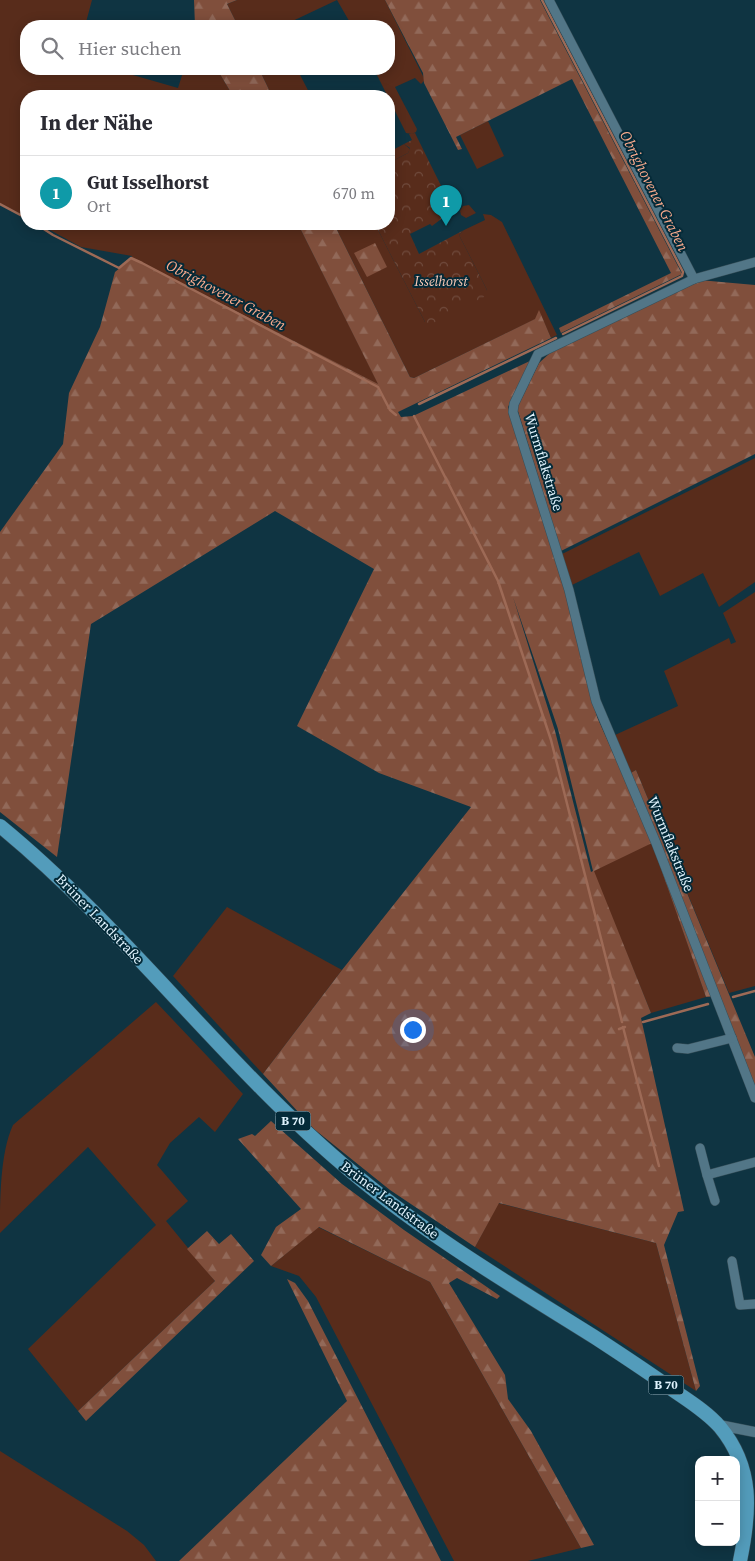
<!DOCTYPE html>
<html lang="de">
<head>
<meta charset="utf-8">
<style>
  :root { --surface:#fff; --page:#f2f2f3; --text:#2b2b33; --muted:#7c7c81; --line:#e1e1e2; --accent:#0f766e }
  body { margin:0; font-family:"Source Serif 4",serif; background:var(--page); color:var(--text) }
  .controls { position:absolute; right:15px; bottom:15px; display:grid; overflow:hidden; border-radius:10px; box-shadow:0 2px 12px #0003 }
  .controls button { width:45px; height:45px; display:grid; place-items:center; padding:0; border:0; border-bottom:1px solid var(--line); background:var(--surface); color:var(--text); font:25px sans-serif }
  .you { position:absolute; left:412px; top:1029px; width:18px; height:18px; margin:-12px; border:4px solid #fff; border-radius:50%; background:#1a73e8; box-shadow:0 0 0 8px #1a73e833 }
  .badge { display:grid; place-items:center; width:32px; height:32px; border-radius:50%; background:var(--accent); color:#fff; font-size:16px; font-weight:700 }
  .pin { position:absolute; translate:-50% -41px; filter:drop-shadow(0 1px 2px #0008) }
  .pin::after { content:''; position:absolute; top:26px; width:18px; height:15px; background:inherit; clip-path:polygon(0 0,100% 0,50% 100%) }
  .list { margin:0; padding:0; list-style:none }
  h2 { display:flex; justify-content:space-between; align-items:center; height:65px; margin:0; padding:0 20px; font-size:21px }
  h2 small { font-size:16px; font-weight:400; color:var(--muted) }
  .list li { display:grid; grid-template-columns:32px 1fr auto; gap:15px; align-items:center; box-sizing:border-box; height:75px; padding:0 20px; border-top:1px solid var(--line) }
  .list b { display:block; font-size:19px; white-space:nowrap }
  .list p { margin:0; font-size:16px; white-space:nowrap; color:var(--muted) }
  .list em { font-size:16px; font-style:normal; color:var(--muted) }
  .icon { flex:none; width:28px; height:28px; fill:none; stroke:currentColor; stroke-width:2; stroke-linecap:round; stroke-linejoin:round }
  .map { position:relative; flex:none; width:755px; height:1561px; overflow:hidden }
  .search { position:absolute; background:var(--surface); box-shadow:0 2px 12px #0003; left:20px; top:20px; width:375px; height:55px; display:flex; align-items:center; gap:12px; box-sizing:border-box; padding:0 18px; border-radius:20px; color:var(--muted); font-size:19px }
  .panel { position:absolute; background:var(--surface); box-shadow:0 2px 12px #0003; left:20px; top:90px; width:375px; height:140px; border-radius:20px }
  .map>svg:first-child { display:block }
</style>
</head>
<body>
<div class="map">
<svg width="755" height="1561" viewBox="0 0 755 1561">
  <defs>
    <pattern id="forest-firs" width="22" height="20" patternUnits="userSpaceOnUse" patternTransform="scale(1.25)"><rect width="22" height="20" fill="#804f3c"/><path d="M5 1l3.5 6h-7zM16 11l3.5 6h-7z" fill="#926959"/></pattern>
    <pattern id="park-crowns" width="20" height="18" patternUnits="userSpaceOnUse" patternTransform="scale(1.25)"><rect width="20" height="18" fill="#582c1b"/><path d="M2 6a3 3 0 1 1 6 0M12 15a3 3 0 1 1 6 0" fill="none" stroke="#704b3d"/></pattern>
  </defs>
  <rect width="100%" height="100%" fill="#0f3442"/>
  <g fill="#582c1b">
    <path d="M 0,0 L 92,0 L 85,26 L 26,26 L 26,69 L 112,69 L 178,88 L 184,69 L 217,69 L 233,96 L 26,96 L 26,217 L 0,203 Z"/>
    <path d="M 237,0 L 385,0 L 425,80 L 421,84 L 415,78 L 395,87 L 417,129 L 416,132 L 412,134 L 406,133 L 374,69 L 389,69 L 389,26 L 352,26 L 337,0 L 282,26 L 238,26 L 227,4 Z"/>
    <path d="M 259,69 L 297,69 L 311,96 L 272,96 Z"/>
    <path d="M 488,121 L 504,156 L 477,169 L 460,135 Z"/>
    <path d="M 404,144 L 410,149 L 408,153 L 389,163 L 389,152 Z"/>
    <path d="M 469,205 L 476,213 L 466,218 L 461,215 L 460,211 L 463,206 Z"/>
    <path d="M 483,214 L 491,215 L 502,222 L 557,335 L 551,338 L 539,312 L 536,319 L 414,378 L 410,377 L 334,224 L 375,224 L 425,322 L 487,290 L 459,235 L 464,230 L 485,220 Z"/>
    <path d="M 39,224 L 298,224 L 379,385 L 132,258 L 132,256 L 81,247 Z"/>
    <path d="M 755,458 L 755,582 L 719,607 L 703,573 L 660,596 L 639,552 L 572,585 L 562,554 Z"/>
    <path d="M 755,592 L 755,986 L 729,993 L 636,770 L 631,773 L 615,735 L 678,706 L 664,671 L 729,638 L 731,644 L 736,642 L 723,613 Z"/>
    <path d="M 652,842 L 706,997 L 651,1013 L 593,871 Z"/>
    <path d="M 227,907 L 342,970 L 263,1074 L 173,976 Z"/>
    <path d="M 156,1002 L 243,1094 L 215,1132 L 199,1117 L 170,1143 L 157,1165 L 188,1201 L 166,1221 L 215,1281 L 78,1411 L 28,1349 L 156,1225 L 88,1147 L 0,1233 C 0,1200 0,1153 13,1125 Z"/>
    <path d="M 498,1203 L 656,1243 L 696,1391 L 475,1247 Z"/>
    <path d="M 318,1227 L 430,1282 L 581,1548 L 528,1561 L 454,1561 L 316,1297 L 299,1276 L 271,1266 Z"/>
    <path d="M 0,1451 L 127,1531 L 144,1545 L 156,1561 L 0,1561 Z"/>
  </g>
  <g fill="url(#forest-firs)" fill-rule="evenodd">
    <path d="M 194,0 L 237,0 L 227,4 L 238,26 L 195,26 Z"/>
    <path d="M 385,0 L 540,0 L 682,274 L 561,333 L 559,328 L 671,273 L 572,79 L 456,137 L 462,149 L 458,150 L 424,83 L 423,73 Z"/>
    <path d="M 217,69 L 259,69 L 272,96 L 233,96 Z"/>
    <path d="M 298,224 L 334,224 L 410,377 L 414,378 L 535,319 L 539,310 L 551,338 L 398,412 L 401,417 L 413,416 L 532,360 L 508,407 L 568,599 L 597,717 L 624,777 L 636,770 L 755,1057 L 755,1091 L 719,996 L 706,997 L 652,843 L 594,871 L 651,1013 L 641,1018 L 684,1211 L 678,1212 L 664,1245 L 700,1386 L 696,1391 L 656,1243 L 499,1203 L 475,1247 L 390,1190 L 314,1129 L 263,1074 L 342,970 L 471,807 L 379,773 L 297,726 L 374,569 L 275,511 L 91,624 L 57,857 L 0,812 L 0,532 L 63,444 L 69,393 L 100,327 L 115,272 L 132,258 L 378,384 ZM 513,597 L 558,729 L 593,871 L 591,872 L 555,731 Z"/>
    <path d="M 375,243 L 387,267 L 367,277 L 354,253 Z"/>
    <path d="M 699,280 L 755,285 L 755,454 L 561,551 L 517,408 L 539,363 L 550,353 Z"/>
    <path d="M 271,1121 L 342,1184 L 404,1230 L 500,1296 L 497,1299 L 457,1278 L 449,1283 L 505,1375 L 508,1399 L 531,1431 L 594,1545 L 581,1548 L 430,1282 L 319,1227 L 271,1266 L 261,1255 L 276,1227 L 301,1209 L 238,1139 L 252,1134 L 255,1136 Z"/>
    <path d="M 207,1231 L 219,1244 L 231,1234 L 254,1261 L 86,1421 L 78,1411 L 215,1281 L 187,1249 Z"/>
    <path d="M 287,1279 L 295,1283 L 308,1301 L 441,1561 L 179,1561 L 347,1401 Z"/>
  </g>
  <path fill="url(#park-crowns)" d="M 415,133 L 453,210 L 432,226 L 430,224 L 410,234 L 419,254 L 464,230 L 459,235 L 487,290 L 484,297 L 431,324 L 425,322 L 375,224 L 389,224 L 389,163 L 408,153 L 410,148 L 404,144 L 412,140 L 409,134 Z"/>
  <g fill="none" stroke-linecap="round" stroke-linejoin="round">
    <g stroke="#9d6a56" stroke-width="2.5">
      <path d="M 542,0 L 683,272 L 682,276 L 563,334"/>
      <path d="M 0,204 L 26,218"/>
      <path d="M 36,224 L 53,235 L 119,268 L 131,258 L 142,263 L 378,387 L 390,410 L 396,415"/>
      <path d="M 419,404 L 556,338"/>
      <path d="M 414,416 L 498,581 L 551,740 L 622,1022"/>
      <path d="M 733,997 L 755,991"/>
      <path d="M 643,1022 L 708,1004"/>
      <path d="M 623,1027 L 659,1166"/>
      <path d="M 619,1029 L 625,1027"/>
    </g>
    <g stroke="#374f59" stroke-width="10">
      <g id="minor">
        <path d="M 549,0 L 694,279 L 538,354 L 514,404 L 513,412 L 569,590 L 596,701 L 656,843 L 755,1098"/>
        <path d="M 694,279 L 755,262"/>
        <path d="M 677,1048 L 688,1049 L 732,1038"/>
        <path d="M 700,1148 L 707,1175 L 755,1162"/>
        <path d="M 707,1175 L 715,1201"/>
        <path d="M 732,1261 L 740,1305 L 755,1304"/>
      </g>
    </g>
    <g stroke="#374f59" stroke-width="11">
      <path id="tertiary" d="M 719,1425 L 755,1432"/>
    </g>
    <g stroke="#374f59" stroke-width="15">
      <path id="primary" d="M 0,826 C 128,931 225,1067 353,1173 C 428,1236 513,1286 596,1338 C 622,1355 648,1372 673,1390 C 689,1401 707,1412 720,1427 C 754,1468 750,1512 740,1561"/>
    </g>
    <use href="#minor" stroke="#527687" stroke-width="9"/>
    <use href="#tertiary" stroke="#527687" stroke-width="10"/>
    <use href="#primary" stroke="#539cbb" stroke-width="14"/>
  </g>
  <g text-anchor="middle" stroke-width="4" stroke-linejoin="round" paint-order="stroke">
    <g fill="#042a38" stroke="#9eb7c2" stroke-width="1">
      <rect x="275.5" y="1111.5" width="35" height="19" rx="4"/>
      <rect x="648.5" y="1375.5" width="35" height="19" rx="4"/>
    </g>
    <g font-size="12" font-weight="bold" fill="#e0f3fd">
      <text x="293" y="1125">B 70</text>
      <text x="666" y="1389">B 70</text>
    </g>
    <g font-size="14" font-style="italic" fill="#fac9b6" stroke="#042a38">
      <text x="441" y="286">Isselhorst</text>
    </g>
    <g font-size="14" fill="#e0f3fd" stroke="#042a38">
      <text transform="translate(544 462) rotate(73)" y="5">Wurmflakstraße</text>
      <text transform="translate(671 844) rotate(68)" y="5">Wurmflakstraße</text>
      <text transform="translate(100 919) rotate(46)" y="5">Brüner Landstraße</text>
      <text transform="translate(390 1200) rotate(37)" y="5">Brüner Landstraße</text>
    </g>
    <g font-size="15" font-style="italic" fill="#fcac8e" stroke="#042a38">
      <text transform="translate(654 191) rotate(63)" y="5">Obrighovener Graben</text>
      <text transform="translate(226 295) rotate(28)" y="5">Obrighovener Graben</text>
    </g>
  </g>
</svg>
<div class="controls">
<button>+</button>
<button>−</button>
</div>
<div class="you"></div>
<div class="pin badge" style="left:446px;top:226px;background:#0f9aa8">1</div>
<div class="search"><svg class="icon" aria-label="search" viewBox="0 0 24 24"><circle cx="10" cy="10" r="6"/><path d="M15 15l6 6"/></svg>Hier suchen</div>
<section class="panel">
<h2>In der Nähe<small></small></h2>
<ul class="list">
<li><span class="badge" style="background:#0f9aa8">1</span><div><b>Gut Isselhorst</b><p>Ort</p></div><em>670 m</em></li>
</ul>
</section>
</div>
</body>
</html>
